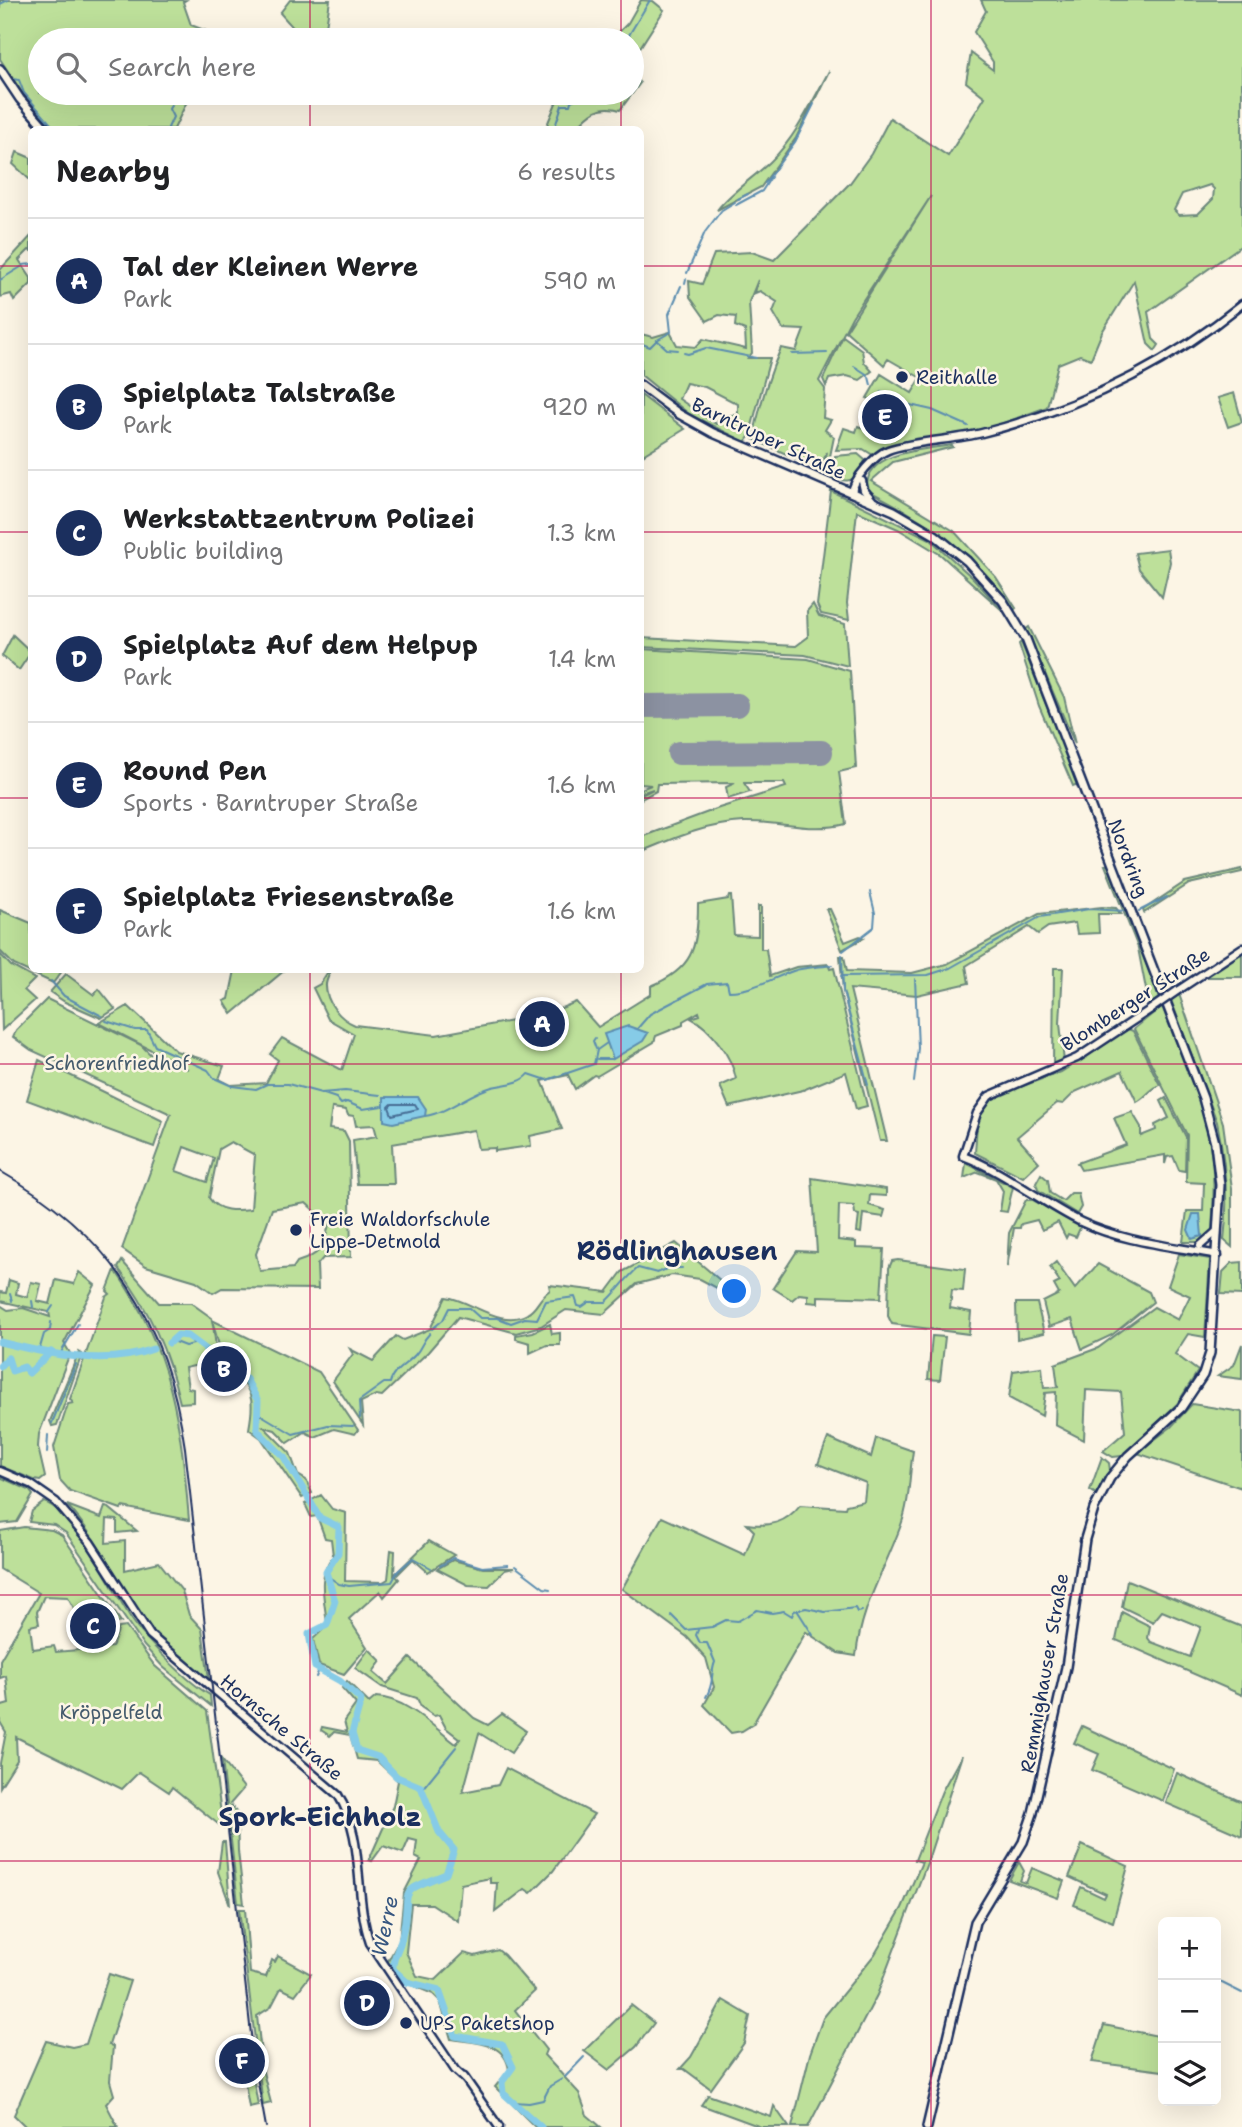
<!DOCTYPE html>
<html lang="en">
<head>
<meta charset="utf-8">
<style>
  :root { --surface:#fff; --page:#f2f2f2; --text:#202124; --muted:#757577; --line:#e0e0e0; --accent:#1b2f5e }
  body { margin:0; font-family:"Shantell Sans",sans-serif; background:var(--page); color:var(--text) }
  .controls { position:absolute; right:21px; bottom:21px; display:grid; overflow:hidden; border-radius:10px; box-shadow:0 7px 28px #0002 }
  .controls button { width:63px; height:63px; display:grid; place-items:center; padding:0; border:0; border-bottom:2px solid var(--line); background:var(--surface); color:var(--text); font:35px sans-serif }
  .you { position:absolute; left:735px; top:1292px; width:24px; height:24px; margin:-18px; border:5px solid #fff; border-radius:50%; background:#1a73e8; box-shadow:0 0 0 10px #1a73e833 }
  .badge { display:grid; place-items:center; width:46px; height:46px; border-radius:50%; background:var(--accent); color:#fff; font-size:23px; font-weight:700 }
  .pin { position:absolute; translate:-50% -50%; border:4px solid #fff; box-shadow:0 2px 7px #0006 }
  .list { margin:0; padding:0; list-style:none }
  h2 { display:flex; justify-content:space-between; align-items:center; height:91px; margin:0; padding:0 28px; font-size:30px }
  h2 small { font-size:23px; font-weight:400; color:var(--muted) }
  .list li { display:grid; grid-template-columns:46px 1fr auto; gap:21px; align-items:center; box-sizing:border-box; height:126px; padding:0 28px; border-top:2px solid var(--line) }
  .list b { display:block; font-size:26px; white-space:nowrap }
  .list p { margin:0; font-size:23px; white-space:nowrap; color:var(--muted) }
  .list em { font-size:23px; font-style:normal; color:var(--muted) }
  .icon { flex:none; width:38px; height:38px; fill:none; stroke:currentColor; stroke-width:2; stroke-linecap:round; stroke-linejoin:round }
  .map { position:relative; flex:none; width:1242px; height:2127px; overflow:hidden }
  .search { position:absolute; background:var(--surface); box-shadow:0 7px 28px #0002; left:28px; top:28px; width:616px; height:77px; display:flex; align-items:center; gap:18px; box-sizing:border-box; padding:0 24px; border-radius:38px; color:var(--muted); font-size:26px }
  .panel { position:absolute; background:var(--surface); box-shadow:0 7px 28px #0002; left:28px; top:126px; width:616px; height:847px; border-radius:10px }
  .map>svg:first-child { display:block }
</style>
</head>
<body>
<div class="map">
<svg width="1242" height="2127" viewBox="0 0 1242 2127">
  <rect width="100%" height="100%" fill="#fcf5e5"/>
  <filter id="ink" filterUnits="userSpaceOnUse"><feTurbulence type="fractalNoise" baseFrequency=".0143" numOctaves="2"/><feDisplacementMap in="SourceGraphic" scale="14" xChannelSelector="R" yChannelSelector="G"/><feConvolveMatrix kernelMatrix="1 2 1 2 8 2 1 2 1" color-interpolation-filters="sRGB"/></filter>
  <g filter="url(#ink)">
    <g fill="#bde09a" stroke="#6c887c" stroke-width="2" fill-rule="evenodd">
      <path d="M 0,0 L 186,0 L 183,2 L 191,25 L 230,40 L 40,40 L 40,93 L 191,93 L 174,129 L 54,129 L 29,103 L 0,59 Z"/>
      <path d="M 290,0 L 330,0 L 324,40 L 304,40 L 280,13 Z"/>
      <path d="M 641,0 L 653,1 L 664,10 L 632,60 L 632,40 L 611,40 L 628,23 Z"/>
      <path d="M 981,0 L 1242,0 L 1242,245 L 1148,312 L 1153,339 L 1159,345 L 1155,351 L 1148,344 L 1134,281 L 1102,332 L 1091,359 L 1080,355 L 1058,364 L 1047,407 L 990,428 L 887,446 L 873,455 L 863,449 L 836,450 L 844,428 L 856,432 L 858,426 L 873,431 L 878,429 L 875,421 L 881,410 L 877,407 L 880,403 L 867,398 L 881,374 L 912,393 L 921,378 L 888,359 L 884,365 L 846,331 L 931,196 L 852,317 L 819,381 L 825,389 L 823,418 L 831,420 L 825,430 L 834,437 L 828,466 L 832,467 L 835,456 L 858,454 L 865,460 C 855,490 840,481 818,471 L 824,466 L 827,452 L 821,466 L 817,468 L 753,439 C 759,408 768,377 781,348 L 796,351 L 804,330 L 783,329 L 773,312 L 777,302 L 760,291 L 755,293 L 758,280 L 749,302 L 752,353 L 748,358 L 770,358 L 749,437 L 745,442 L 689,414 L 641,375 L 641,334 L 653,337 L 670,332 L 677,345 L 696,347 L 703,339 L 746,349 L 745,330 L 735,326 L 736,317 L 719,315 L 707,321 L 690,297 L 689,281 L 702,284 L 714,254 L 752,252 L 774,260 L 850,183 L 871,154 L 890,118 L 948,156 L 985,97 L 966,82 L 971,53 L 993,70 L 993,62 L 974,32 L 986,11 ZM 1210,185 L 1214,189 L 1213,199 L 1198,214 L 1179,215 L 1174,210 L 1182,194 ZM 686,383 L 705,387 L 738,404 L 738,415 L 721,415 L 716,424 L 679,399 Z"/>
      <path d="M 829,71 L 796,138 L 761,187 L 717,210 C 732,191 752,179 770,162 C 796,137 812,102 829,71 Z"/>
      <path d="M 632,75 L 640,83 L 620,110 C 599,103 589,114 575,129 L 545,130 L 560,93 L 591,96 L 632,93 Z"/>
      <path d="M 17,152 L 31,158 L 31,181 L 13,164 Z"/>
      <path d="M 31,236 L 31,251 L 29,250 L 19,260 L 31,278 L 31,284 L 14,301 L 11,294 L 0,297 L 0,270 Z"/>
      <path d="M 843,336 L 862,350 L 864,362 L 872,371 L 860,380 L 847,376 L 829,379 L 826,386 L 823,379 Z"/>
      <path d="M 1234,393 L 1242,422 L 1228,427 L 1218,398 Z"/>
      <path d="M 641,395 L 685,429 L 641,456 L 640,456 Z"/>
      <path d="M 952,445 L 953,447 L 893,462 L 871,481 L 954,531 L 996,577 L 1016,608 L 1014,610 C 977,555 929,522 871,492 L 867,486 C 867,451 928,449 952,445 Z"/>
      <path d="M 831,491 L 930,539 L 974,579 L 1003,611 L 941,555 L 898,529 L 857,511 L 847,603 L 849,620 L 821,614 L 817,605 Z"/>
      <path d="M 1168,549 L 1170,562 L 1162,597 L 1139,569 L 1135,553 Z"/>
      <path d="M 813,604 L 819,616 L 845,624 L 848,666 L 805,655 L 641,647 L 641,638 L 796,646 L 808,637 L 807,611 Z"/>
      <path d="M 1029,627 L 1064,697 L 1075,744 L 1026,629 Z"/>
      <path d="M 13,635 L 31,652 L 19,670 L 2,656 Z"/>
      <path d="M 1021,642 L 1078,784 L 1073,786 L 1039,706 L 1019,644 Z"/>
      <path d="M 641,649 L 808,659 L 850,671 L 856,768 L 839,772 L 846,824 C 812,833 779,821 744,822 C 706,824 675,838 641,852 L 641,837 L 719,808 L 786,787 L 784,783 L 744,783 L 750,792 L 728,799 L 726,787 L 735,783 L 657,784 L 656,791 L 641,799 L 641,795 L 653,789 L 641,793 L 641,789 L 651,785 L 641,784 L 641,710 L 655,710 L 656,707 L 739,707 L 740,700 L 655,702 L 655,699 L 641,699 Z"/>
      <path d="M 1105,865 L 1109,865 L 1159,998 L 1149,1005 L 1138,948 Z"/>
      <path d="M 1242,869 L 1242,872 L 1189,884 L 1144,913 L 1143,910 L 1185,882 Z"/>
      <path d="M 729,896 L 731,896 L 734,935 L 758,936 L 758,906 L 761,906 L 761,949 L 766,949 L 770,976 L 796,967 L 828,964 L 830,969 L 834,968 L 867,1106 L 856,1109 L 846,1072 L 803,1090 L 729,1107 L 720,1086 L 736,1079 C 732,1057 711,1028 691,1018 L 700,1015 L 699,1012 L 683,1021 L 683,1025 L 656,1036 L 654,1042 L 597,1076 L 594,1075 L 575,1089 L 568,1075 L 542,1081 L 562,1129 L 530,1136 L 531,1146 L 495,1151 L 495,1148 L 478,1149 L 474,1130 L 392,1144 L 394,1184 L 357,1184 L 353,1140 L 377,1136 L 374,1125 L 356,1126 L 354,1116 L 348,1115 L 346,1110 L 332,1108 L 329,1129 L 344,1131 L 349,1141 L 351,1257 L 323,1258 L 317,1265 L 318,1289 L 222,1288 L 213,1293 L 196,1281 L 146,1266 L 122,1249 L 171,1114 L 31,1050 L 13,1037 L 16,1030 L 47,999 L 141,1045 L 153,1057 L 188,1069 L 99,1023 L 128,1006 L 176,1051 L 224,1066 L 219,1079 L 231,1085 L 266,1083 L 278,1060 L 270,1054 L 282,1038 L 342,1070 L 354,1034 L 328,1019 L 313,988 L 320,984 L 329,970 C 331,974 327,977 326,984 C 325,1002 340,1019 355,1025 L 436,1035 L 544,1015 L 576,1002 L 598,1027 L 651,994 L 651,986 C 692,969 698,949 698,904 L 728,899 ZM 231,1142 L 255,1155 L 251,1209 C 236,1211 218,1212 209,1198 L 219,1149 ZM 184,1147 L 214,1158 L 207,1182 L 176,1171 ZM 306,1203 L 329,1224 C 324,1248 320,1255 297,1262 L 293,1268 L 260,1271 L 256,1254 L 272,1209 Z"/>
      <path d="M 1102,907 L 1116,908 L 1121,914 L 1098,914 L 1099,933 L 1077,934 L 1075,923 L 1048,927 L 1038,934 L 1029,927 L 966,966 L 969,983 L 917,995 L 850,989 L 887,1141 L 880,1141 L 843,991 L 840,956 L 844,956 L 847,971 L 912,973 L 947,964 L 1039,914 Z"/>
      <path d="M 826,909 L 830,909 L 845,942 L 860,936 L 864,938 L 842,950 Z"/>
      <path d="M 0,910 L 31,923 L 32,970 L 63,970 L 53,983 L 14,965 L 0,951 Z"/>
      <path d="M 1242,951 L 1242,977 L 1202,977 Z"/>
      <path d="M 0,954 L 11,966 L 35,979 L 24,990 L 35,1000 L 2,1030 Z"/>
      <path d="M 1054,968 L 1063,968 L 1060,1023 L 1064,1062 L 1053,1066 Z"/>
      <path d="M 235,970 L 285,970 L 232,1014 L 224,1001 L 229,999 Z"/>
      <path d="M 66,974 L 94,995 L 99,989 L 115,1009 L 101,1018 L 65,1002 L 50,992 Z"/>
      <path d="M 1179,994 L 1223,1123 L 1232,1188 L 1232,1247 L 1224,1240 C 1229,1201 1225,1160 1217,1122 L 1171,1000 Z"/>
      <path d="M 1162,1006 C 1178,1049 1200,1093 1209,1139 C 1215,1169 1214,1200 1212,1231 L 1209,1238 L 1200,1242 L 1183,1242 L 1187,1211 L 1203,1211 L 1204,1183 L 1186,1182 L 1187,1135 L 1134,1029 Z"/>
      <path d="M 1128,1029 L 1133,1031 L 1160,1085 C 1150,1089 1146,1097 1137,1102 L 1122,1071 L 1075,1092 L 1063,1104 L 1057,1103 L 1017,1137 L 1039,1162 L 1023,1177 L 975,1153 L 977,1124 L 984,1108 L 995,1096 L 1061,1072 Z"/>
      <path d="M 39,1060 L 163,1121 L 154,1147 L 27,1100 Z"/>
      <path d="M 1166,1098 L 1186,1137 L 1185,1171 L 1179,1170 L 1173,1156 L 1167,1157 L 1165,1164 L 1165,1155 L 1081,1170 L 1077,1163 L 1126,1145 L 1114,1118 L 1132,1112 L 1141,1127 L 1141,1136 L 1156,1130 L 1155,1125 L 1169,1118 L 1161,1101 Z"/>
      <path d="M 966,1163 L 1013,1187 L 1007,1212 L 1000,1211 L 1003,1191 L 996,1179 L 978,1172 L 964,1178 Z"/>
      <path d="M 1041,1174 L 1048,1180 L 1050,1193 L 1063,1201 L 1071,1193 L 1078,1193 L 1081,1207 L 1077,1214 L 1038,1190 L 1036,1183 Z"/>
      <path d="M 812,1178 L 886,1189 L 886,1196 L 870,1195 L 869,1205 L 885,1210 L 883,1217 L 863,1214 L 861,1233 L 857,1232 L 859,1215 L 855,1214 L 854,1206 L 839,1205 L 838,1240 L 856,1242 L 856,1248 L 884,1249 L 881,1298 L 818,1296 L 818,1303 L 808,1302 L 808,1295 L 799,1294 L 792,1300 L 773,1288 L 797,1251 L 817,1252 Z"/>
      <path d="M 1026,1200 L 1033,1200 L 1081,1226 L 1076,1237 L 1068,1234 L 1066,1238 L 1058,1222 L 1042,1230 L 1037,1220 L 1021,1224 L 1020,1228 L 1014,1228 L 1007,1267 L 1009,1233 Z"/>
      <path d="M 676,1243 L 734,1292 L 730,1295 L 700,1279 L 672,1275 L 637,1284 L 604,1314 L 566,1310 L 541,1326 L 516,1333 L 458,1317 L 428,1352 L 382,1396 L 376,1395 L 361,1402 L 363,1425 L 333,1381 L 353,1354 L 350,1349 L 373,1361 L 396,1336 L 403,1340 L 430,1329 L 446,1297 C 471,1300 501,1329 527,1314 C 538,1308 538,1298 550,1290 L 549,1285 L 607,1292 L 622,1272 Z"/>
      <path d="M 1179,1254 L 1210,1259 L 1205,1337 L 1188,1334 L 1175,1354 L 1198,1371 L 1177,1404 L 1122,1456 L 1113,1457 L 1103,1451 L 1125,1432 L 1121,1392 L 1086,1390 L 1084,1440 L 1055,1425 L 1056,1392 L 1045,1393 L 1042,1416 L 1009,1398 L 1013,1371 L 1042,1367 L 1044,1388 L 1058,1387 L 1055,1364 L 1098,1348 L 1154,1307 L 1178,1320 L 1190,1296 L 1168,1286 Z"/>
      <path d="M 898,1260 L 965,1269 L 963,1291 L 952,1290 L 950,1308 L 971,1312 L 969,1334 L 892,1324 L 888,1316 L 889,1268 L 892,1261 Z"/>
      <path d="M 122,1261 L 159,1303 L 191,1303 L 212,1318 L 220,1375 L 205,1371 L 203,1364 L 185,1368 L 188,1388 L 193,1389 L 193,1402 L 180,1403 C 168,1352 150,1310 118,1268 Z"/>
      <path d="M 1056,1262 L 1075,1289 L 1098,1264 L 1149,1292 L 1153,1302 L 1112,1335 L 1082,1349 L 1072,1319 L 1049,1327 L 1043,1302 L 1059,1294 L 1054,1285 L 1060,1282 L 1050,1267 Z"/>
      <path d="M 1242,1262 L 1242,1295 L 1221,1294 L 1223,1272 L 1232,1263 Z"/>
      <path d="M 115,1270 C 172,1351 181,1423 189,1520 L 123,1507 L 121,1509 L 70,1491 L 60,1480 L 54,1447 L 68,1404 L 73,1403 L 70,1399 L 106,1297 L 110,1294 L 107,1291 Z"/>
      <path d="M 79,1272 L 95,1285 L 64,1343 L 70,1353 L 39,1434 L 38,1447 L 45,1477 L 40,1481 L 34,1480 L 0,1466 L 0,1344 L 12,1344 L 0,1340 L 0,1305 L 8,1310 L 23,1308 L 50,1317 L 49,1312 L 0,1301 L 0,1292 L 6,1293 L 9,1280 L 18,1283 L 16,1294 L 27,1297 L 31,1282 L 41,1284 L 37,1301 L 50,1304 L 56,1280 L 74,1284 Z"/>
      <path d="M 1016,1303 L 1037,1303 L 1044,1333 L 1017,1339 Z"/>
      <path d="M 212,1320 L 319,1372 L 358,1430 L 355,1434 L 334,1429 L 315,1437 L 305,1432 L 288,1443 L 275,1430 L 264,1427 L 290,1453 L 298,1475 L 306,1480 L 312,1493 L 302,1498 L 261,1438 L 249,1429 C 253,1407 255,1392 237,1376 L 222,1387 L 221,1362 L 232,1372 L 223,1360 Z"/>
      <path d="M 550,1324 L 552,1334 L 560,1333 L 560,1345 L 547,1345 L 530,1353 L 530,1343 L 516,1339 L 516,1335 L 533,1332 Z"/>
      <path d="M 932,1336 L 945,1337 L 940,1380 L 928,1379 Z"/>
      <path d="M 1242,1344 L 1242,1379 L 1218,1376 L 1234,1365 Z"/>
      <path d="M 79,1352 L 82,1354 L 57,1425 L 52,1426 L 50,1421 Z"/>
      <path d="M 1192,1404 L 1242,1412 L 1242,1488 L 1137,1453 L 1171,1427 Z"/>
      <path d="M 828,1438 L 871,1457 L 876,1438 L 913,1451 C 909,1475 910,1501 901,1525 C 884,1572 861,1606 856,1656 L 838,1653 L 806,1632 L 753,1724 L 742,1731 L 731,1733 L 704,1705 L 714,1687 L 706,1658 L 687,1637 L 622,1589 L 662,1517 L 745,1555 L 754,1531 L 747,1524 C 770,1527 786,1523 800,1505 L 845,1508 L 846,1505 L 864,1501 L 866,1483 L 818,1464 Z"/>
      <path d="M 1102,1457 L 1109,1463 L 1110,1470 L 1096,1494 L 1090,1490 Z"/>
      <path d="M 0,1477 L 29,1490 L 33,1495 L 17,1522 L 0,1524 Z"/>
      <path d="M 321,1495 L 332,1509 L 346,1513 L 345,1581 L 383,1582 L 388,1579 L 391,1550 L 395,1551 L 394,1575 L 429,1541 L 454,1555 L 428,1572 L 413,1559 L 396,1576 L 399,1579 L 384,1597 L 380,1591 L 349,1619 L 367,1647 L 344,1674 L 319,1665 L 313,1639 L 330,1623 L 327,1625 C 325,1600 316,1576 333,1556 L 331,1539 L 325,1538 L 317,1516 L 311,1517 L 305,1504 Z"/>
      <path d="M 44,1502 C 77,1513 113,1592 133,1621 C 146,1641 190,1684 210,1695 L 211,1706 L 163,1667 L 144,1646 L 66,1533 L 54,1525 L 29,1522 L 32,1511 Z"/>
      <path d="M 67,1505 L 101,1518 L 105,1507 L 109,1508 L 137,1531 L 117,1533 L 117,1520 L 107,1519 L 106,1543 L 125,1541 L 125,1570 L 159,1562 L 182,1591 L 189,1615 L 202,1629 L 209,1679 C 186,1662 162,1644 146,1621 C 118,1583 99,1540 67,1505 Z"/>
      <path d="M 24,1527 L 52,1530 L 62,1535 L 121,1622 L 118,1623 C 106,1605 96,1609 76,1612 L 68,1597 L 44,1596 L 37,1612 L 39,1624 L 30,1626 L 33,1649 L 54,1646 L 56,1652 L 112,1647 L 119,1628 L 126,1627 L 155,1666 L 207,1711 L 223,1828 L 172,1787 L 169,1792 L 139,1772 L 122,1789 L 16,1737 L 17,1760 L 0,1787 L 0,1763 L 6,1732 L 0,1722 L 0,1703 L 2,1706 L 9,1704 L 6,1676 L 0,1678 L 0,1660 L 39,1593 L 0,1569 L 0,1531 Z"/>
      <path d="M 453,1560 L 483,1568 L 514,1568 L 505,1570 L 489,1586 L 468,1585 L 437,1569 Z"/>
      <path d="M 1127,1580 L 1242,1627 L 1242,1695 L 1116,1640 L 1122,1612 L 1150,1626 L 1148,1638 L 1151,1642 L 1190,1657 L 1201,1627 L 1162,1611 L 1153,1622 L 1122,1607 Z"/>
      <path d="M 369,1649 L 381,1661 L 373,1672 L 387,1684 L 410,1658 L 474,1718 L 488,1725 L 502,1714 L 526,1731 L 511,1753 L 479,1733 L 463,1792 L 498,1785 L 506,1768 L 594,1814 L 553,1871 L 531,1893 L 525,1889 L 495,1912 L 497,1883 L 490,1883 L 490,1878 L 461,1884 L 458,1921 L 432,1904 L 411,1904 L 406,1952 L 417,1976 L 436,1980 L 464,1953 L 475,1956 L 498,1950 L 504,1955 L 535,1991 L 515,2010 L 546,2050 L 544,2055 L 579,2093 L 587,2115 L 601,2127 L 535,2127 L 495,2087 L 509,2070 C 505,2041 475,2043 451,2039 L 440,2001 L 433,1994 L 399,1980 L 387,1963 L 399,1941 L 404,1893 L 421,1860 L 415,1857 L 417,1841 L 409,1839 L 403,1853 L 383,1846 L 372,1861 L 369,1860 L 393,1806 L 398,1781 L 377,1761 L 357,1759 L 350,1735 L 334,1732 L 330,1736 L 321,1730 L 322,1727 L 347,1732 L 344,1721 L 356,1704 L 342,1688 L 347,1681 L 369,1703 L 376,1697 C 406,1698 433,1727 456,1744 L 460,1739 L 446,1728 L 439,1715 L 434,1716 L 421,1707 L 417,1698 L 382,1687 L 355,1668 Z"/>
      <path d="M 1082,1726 L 1174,1769 L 1163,1801 L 1092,1770 L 1099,1754 L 1074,1743 Z"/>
      <path d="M 962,1755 L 927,1863 L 877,1995 L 808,2127 L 792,2127 L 810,2054 L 823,2018 L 875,1954 L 902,1908 L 922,1862 L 915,1860 L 942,1791 Z"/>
      <path d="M 222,1760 L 244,1788 L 230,1804 L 237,1813 L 238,1851 L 244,1904 L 238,1903 Z"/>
      <path d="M 1177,1773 L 1242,1802 L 1242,1836 L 1166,1803 Z"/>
      <path d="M 222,1842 L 225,1842 L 230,1905 L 218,1872 Z"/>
      <path d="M 1082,1845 L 1128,1866 L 1113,1922 L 1074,1905 L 1081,1887 L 1104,1898 L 1106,1894 L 1069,1877 Z"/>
      <path d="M 1019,1862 L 1024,1871 L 1020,1881 L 1026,1883 L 1032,1868 L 1064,1881 L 1058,1898 L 1009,1880 Z"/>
      <path d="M 239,1909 L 245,1909 L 250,1973 L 266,1977 L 272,1960 L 275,1962 L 278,1956 L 311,1974 L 295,1995 L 281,1988 L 271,2007 L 257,2016 L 263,2072 L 271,2103 L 263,2105 Z"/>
      <path d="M 109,1974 L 130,1981 L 109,2045 L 113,2046 L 110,2081 L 114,2095 L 106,2104 L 118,2127 L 26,2127 L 14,2115 L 46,2041 L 72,2047 L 86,2044 Z"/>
      <path d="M 723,2000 L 750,2016 L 744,2043 L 711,2089 L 684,2069 L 680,2069 L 691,2057 Z"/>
      <path d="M 631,2005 L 654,2023 L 636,2047 L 609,2070 L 584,2051 Z"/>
      <path d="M 1104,2025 L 1163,2037 L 1163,2071 L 1092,2062 Z"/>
      <path d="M 224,2049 L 248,2049 L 258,2105 L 249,2107 L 242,2066 L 222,2053 Z"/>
      <path d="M 708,2095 L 771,2117 L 774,2106 L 789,2127 L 761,2127 L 701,2105 Z"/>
    </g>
    <g fill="#86cbe7" stroke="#5b8db0" stroke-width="2">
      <path d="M 628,1026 L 648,1033 L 643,1041 L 613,1059 L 604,1034 Z"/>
      <path d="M 384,1097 L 418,1097 L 426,1109 L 425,1116 L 393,1123 L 384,1121 Z"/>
      <path d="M 1193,1214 L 1200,1214 L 1202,1236 L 1192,1239 L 1188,1230 Z"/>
    </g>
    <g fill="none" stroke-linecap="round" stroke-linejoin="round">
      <path stroke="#466d95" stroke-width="2" d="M 392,1104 L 415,1104 L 418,1109 L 392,1115 L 389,1107 Z"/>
      <g stroke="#5b8db0" stroke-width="2">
        <path d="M 0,4 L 8,0"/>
        <path d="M 626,40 L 650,0"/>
        <path d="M 12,79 L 19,80 L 24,93 L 56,130"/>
        <path d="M 167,130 L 173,117 L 169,109 L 177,93"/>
        <path d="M 554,130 L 562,105 L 570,105 L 571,101 L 579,97 L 579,93"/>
        <path d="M 765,183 L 795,142 L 814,104"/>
        <path d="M 738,199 L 748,194"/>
        <path d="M 736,205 L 762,191 L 771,177"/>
        <path d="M 722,210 L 735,202"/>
        <path d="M 23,265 L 32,264"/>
        <path d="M 687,273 L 705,232 L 721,211"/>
        <path d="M 0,280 L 21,267"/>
        <path d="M 685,283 L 686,279"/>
        <path d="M 657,340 L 671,332 L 669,314 L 681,286"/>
        <path d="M 640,343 L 650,347 L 657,340 L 667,349 L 678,350"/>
        <path d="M 684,353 L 688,354 L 706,348 L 756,358"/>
        <path d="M 792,354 L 827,353"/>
        <path d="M 854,366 L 868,375"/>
        <path d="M 869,377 L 871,385"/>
        <path d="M 881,392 L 897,402 L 932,410 L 968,426"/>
        <path d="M 1139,911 L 1167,897"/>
        <path d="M 843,951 L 874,927 L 875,913 L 870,892"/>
        <path d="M 842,955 L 843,991 L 868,1085"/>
        <path d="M 841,976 L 928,975 L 950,968 L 1040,917 L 1089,909 L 1125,911"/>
        <path d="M 51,981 L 64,996 L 102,1016"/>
        <path d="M 106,1021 L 135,1030 L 147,1030 L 155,1046 L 208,1070 L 214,1078 L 232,1086 L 256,1089 L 267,1084 L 288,1084 L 321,1093 L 345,1091 L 380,1095"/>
        <path d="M 637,1029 L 650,1014 L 707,984 L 727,982 L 729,991 C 751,991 771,979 793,971 C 805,967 820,967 833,965"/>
        <path d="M 595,1038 L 593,1041 L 596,1049"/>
        <path d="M 597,1059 L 613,1059"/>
        <path d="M 914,1082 L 918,1048 L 915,979"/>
        <path d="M 321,1093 L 336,1098 L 341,1104 L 347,1102 L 363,1109 L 382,1106"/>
        <path d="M 425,1116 C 448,1113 469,1093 492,1087 C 505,1084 521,1084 529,1074 L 547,1080 L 594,1064 L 597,1050 L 607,1043"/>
        <path d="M 10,1294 L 12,1301"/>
        <path d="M 32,1301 L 33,1307"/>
        <path d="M 49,1312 L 53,1306"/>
        <path d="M 432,1329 L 443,1320 L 449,1308 L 469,1308 L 480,1318 L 498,1318 L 511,1323 L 525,1318 L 537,1319 L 546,1301 L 575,1297 L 578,1306 L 582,1307 L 589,1302 L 606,1302 C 618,1291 626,1278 638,1268 L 657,1273 L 669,1268 L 682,1268"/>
        <path d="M 172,1341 L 185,1346 L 198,1343"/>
        <path d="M 39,1351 L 44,1334 L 50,1330 L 51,1322"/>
        <path d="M 60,1354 L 78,1324"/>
        <path d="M 258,1413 L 293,1434 L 328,1425 L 353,1426"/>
        <path d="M 360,1418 L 359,1401 L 384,1383 L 390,1383 C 392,1371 407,1364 415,1355 C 422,1348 421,1342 430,1333"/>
        <path d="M 52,1423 L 76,1364"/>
        <path d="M 47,1453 L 48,1435"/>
        <path d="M 440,1566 L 453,1558 L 482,1567 L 508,1565"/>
        <path d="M 515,1566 L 544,1588 L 550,1589"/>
        <path d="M 326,1575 L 339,1584 L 349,1586 L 392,1582 L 398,1571 L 413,1558 L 431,1568"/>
        <path d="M 797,1610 L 813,1635"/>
        <path d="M 671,1615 L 686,1630 L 712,1627 L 726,1620 L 738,1621 L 757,1610 L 772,1613 L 784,1611 L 792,1616 L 794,1611 L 806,1608 L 825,1612 L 855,1608 L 857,1612 L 862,1611"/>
        <path d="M 698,1630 L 696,1635 L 700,1643 L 707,1643 L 715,1662 C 710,1674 715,1682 706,1697"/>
        <path d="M 316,1677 L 319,1670"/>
        <path d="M 422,1789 L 456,1747"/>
        <path d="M 1216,1980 L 1242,1993"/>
        <path d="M 565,2077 L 584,2057"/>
        <path d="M 514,2102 L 529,2103 L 543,2100 L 550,2086 L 562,2079"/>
      </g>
      <g stroke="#86cbe7" stroke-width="7">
        <path d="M 0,1342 C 48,1354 105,1367 153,1349"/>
        <path d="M 169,1343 L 178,1335 L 188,1336 L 246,1379 L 258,1401 L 257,1430 L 284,1457 L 320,1518 L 339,1527 L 338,1553 L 326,1572 L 335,1601 L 327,1625 L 309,1634 L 315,1667 L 340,1681 L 361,1700 L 352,1733 L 357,1750 L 378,1757 L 397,1777 L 421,1787 L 439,1832 L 454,1850 L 446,1874 C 391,1895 414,1887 402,1937 C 400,1948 392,1957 393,1969 L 407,1982 L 439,1990 L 455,2036 L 502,2044 L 513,2067 L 502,2082 L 503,2093 L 541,2127"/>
        <path d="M 0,1366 L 8,1358 L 12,1371 L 24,1367 L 29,1373 L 51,1352"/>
      </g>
      <g stroke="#8c92a2" stroke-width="24">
        <path d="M 640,706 L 737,705"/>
        <path d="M 679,753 L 821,752"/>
      </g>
      <g stroke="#1b2f5e" stroke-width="11">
        <g id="secondary">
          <path d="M 862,481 L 864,490 L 873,501"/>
          <path d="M 852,493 C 853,479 875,455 888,450 C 912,441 955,440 982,433 C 1077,409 1166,366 1242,304"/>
          <path d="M 1177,991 L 1242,948"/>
          <path d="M 1151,1009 L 1077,1058 L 989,1096 L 977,1113 L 963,1156 C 1006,1172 1040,1202 1081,1222 C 1123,1242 1172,1246 1218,1255"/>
          <path d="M 1200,1246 L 1217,1231"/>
          <path d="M 0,1471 L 30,1484 L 56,1502 L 90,1542 L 150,1635 L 338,1795 C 366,1839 353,1894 370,1943 L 455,2070 L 465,2079"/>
          <path d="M 464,2077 L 499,2127"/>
        </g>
      </g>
      <g stroke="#1b2f5e" stroke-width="12">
        <g id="primary">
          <path d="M 0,69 L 20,99 L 47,130"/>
          <path d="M 640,385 L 679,414 L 713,433 L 894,511 L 935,535 L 967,561 L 1003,601 L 1026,639 L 1203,1098 L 1215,1143 L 1220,1185 L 1210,1353 L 1203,1375 L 1181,1408 L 1128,1456 L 1110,1478 L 1094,1509 L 1085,1539 L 1066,1667 L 1033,1813 L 1023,1842 L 975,1922 L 927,2127"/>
        </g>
      </g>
      <use href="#secondary" stroke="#fcf5e5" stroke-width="6"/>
      <use href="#primary" stroke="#fcf5e5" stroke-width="7"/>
      <path stroke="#1b2f5e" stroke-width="2" d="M 0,1171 C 112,1235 167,1321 185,1448 L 254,2061 L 266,2127"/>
      <g stroke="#1b2f5e" stroke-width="11" stroke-linecap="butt">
        <path id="secondary-bridge" d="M 1151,1009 L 1177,991"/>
      </g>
      <use href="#secondary-bridge" stroke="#fcf5e5" stroke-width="6"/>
    </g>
  </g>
  <path fill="none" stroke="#c2185b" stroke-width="2" stroke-opacity="0.55" d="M 310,0 L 310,40M 621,0 L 621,40M 931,0 L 931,2127M 310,93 L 310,130M 621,93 L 621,130M 0,266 L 32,266M 640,266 L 1242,266M 0,532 L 32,532M 640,532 L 1242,532M 0,798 L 32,798M 640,798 L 1242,798M 310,970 L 310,2127M 621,970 L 621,2127M 0,1064 L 1242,1064M 0,1329 L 1242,1329M 0,1595 L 1242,1595M 0,1861 L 1242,1861"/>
  <g fill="#1b2f5e" stroke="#fcf5e5" stroke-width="2.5">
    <circle cx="902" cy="377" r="7"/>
    <circle cx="296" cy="1230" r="7"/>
    <circle cx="406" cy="2023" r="7"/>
  </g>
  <g text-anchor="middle" stroke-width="5" stroke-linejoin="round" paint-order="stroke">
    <g font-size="19" fill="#1b2f5e" stroke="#fcf5e5" text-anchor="start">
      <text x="916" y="384">Reithalle</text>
      <text x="310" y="1226">Freie Waldorfschule<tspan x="310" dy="22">Lippe-Detmold</tspan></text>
      <text x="420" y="2030">UPS Paketshop</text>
    </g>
    <g font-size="19" fill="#1b2f5e" stroke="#fcf5e5">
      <text transform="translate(769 438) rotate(25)" y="7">Barntruper Straße</text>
      <text transform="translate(1129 858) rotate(69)" y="7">Nordring</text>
      <text transform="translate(1135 999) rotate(-33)" y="7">Blomberger Straße</text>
      <text transform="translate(1044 1673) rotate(-80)" y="7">Remmighauser Straße</text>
      <text transform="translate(282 1727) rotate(40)" y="7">Hornsche Straße</text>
    </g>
    <g font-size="19" fill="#445b6d" stroke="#fcf5e5">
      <text x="117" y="1070">Schorenfriedhof</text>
      <text x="111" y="1719">Kröppelfeld</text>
    </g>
    <g font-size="21" font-style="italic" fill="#365680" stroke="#fcf5e5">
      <text transform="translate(385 1926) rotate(-78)" y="7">Werre</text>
    </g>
    <g font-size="26" font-weight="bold" fill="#1b2f5e" stroke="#fcf5e5">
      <text x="677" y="1260">Rödlinghausen</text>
      <text x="320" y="1826">Spork-Eichholz</text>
    </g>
  </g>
</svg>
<div class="controls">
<button>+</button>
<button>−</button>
<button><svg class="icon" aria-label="layers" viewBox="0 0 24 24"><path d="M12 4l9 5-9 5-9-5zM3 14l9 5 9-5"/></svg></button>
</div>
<div class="you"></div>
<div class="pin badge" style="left:542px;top:1024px">A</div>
<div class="pin badge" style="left:224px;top:1369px">B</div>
<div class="pin badge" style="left:93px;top:1626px">C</div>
<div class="pin badge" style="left:367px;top:2003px">D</div>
<div class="pin badge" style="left:885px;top:417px">E</div>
<div class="pin badge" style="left:242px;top:2061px">F</div>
<div class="search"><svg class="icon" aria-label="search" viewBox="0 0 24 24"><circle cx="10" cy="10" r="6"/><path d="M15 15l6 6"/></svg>Search here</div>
<section class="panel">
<h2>Nearby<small>6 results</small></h2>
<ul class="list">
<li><span class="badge">A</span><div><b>Tal der Kleinen Werre</b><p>Park</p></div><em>590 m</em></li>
<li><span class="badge">B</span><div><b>Spielplatz Talstraße</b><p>Park</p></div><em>920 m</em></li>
<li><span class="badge">C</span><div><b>Werkstattzentrum Polizei</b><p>Public building</p></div><em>1.3 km</em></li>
<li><span class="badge">D</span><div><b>Spielplatz Auf dem Helpup</b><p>Park</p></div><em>1.4 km</em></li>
<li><span class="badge">E</span><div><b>Round Pen</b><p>Sports · Barntruper Straße</p></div><em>1.6 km</em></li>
<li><span class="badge">F</span><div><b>Spielplatz Friesenstraße</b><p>Park</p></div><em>1.6 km</em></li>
</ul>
</section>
</div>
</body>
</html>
